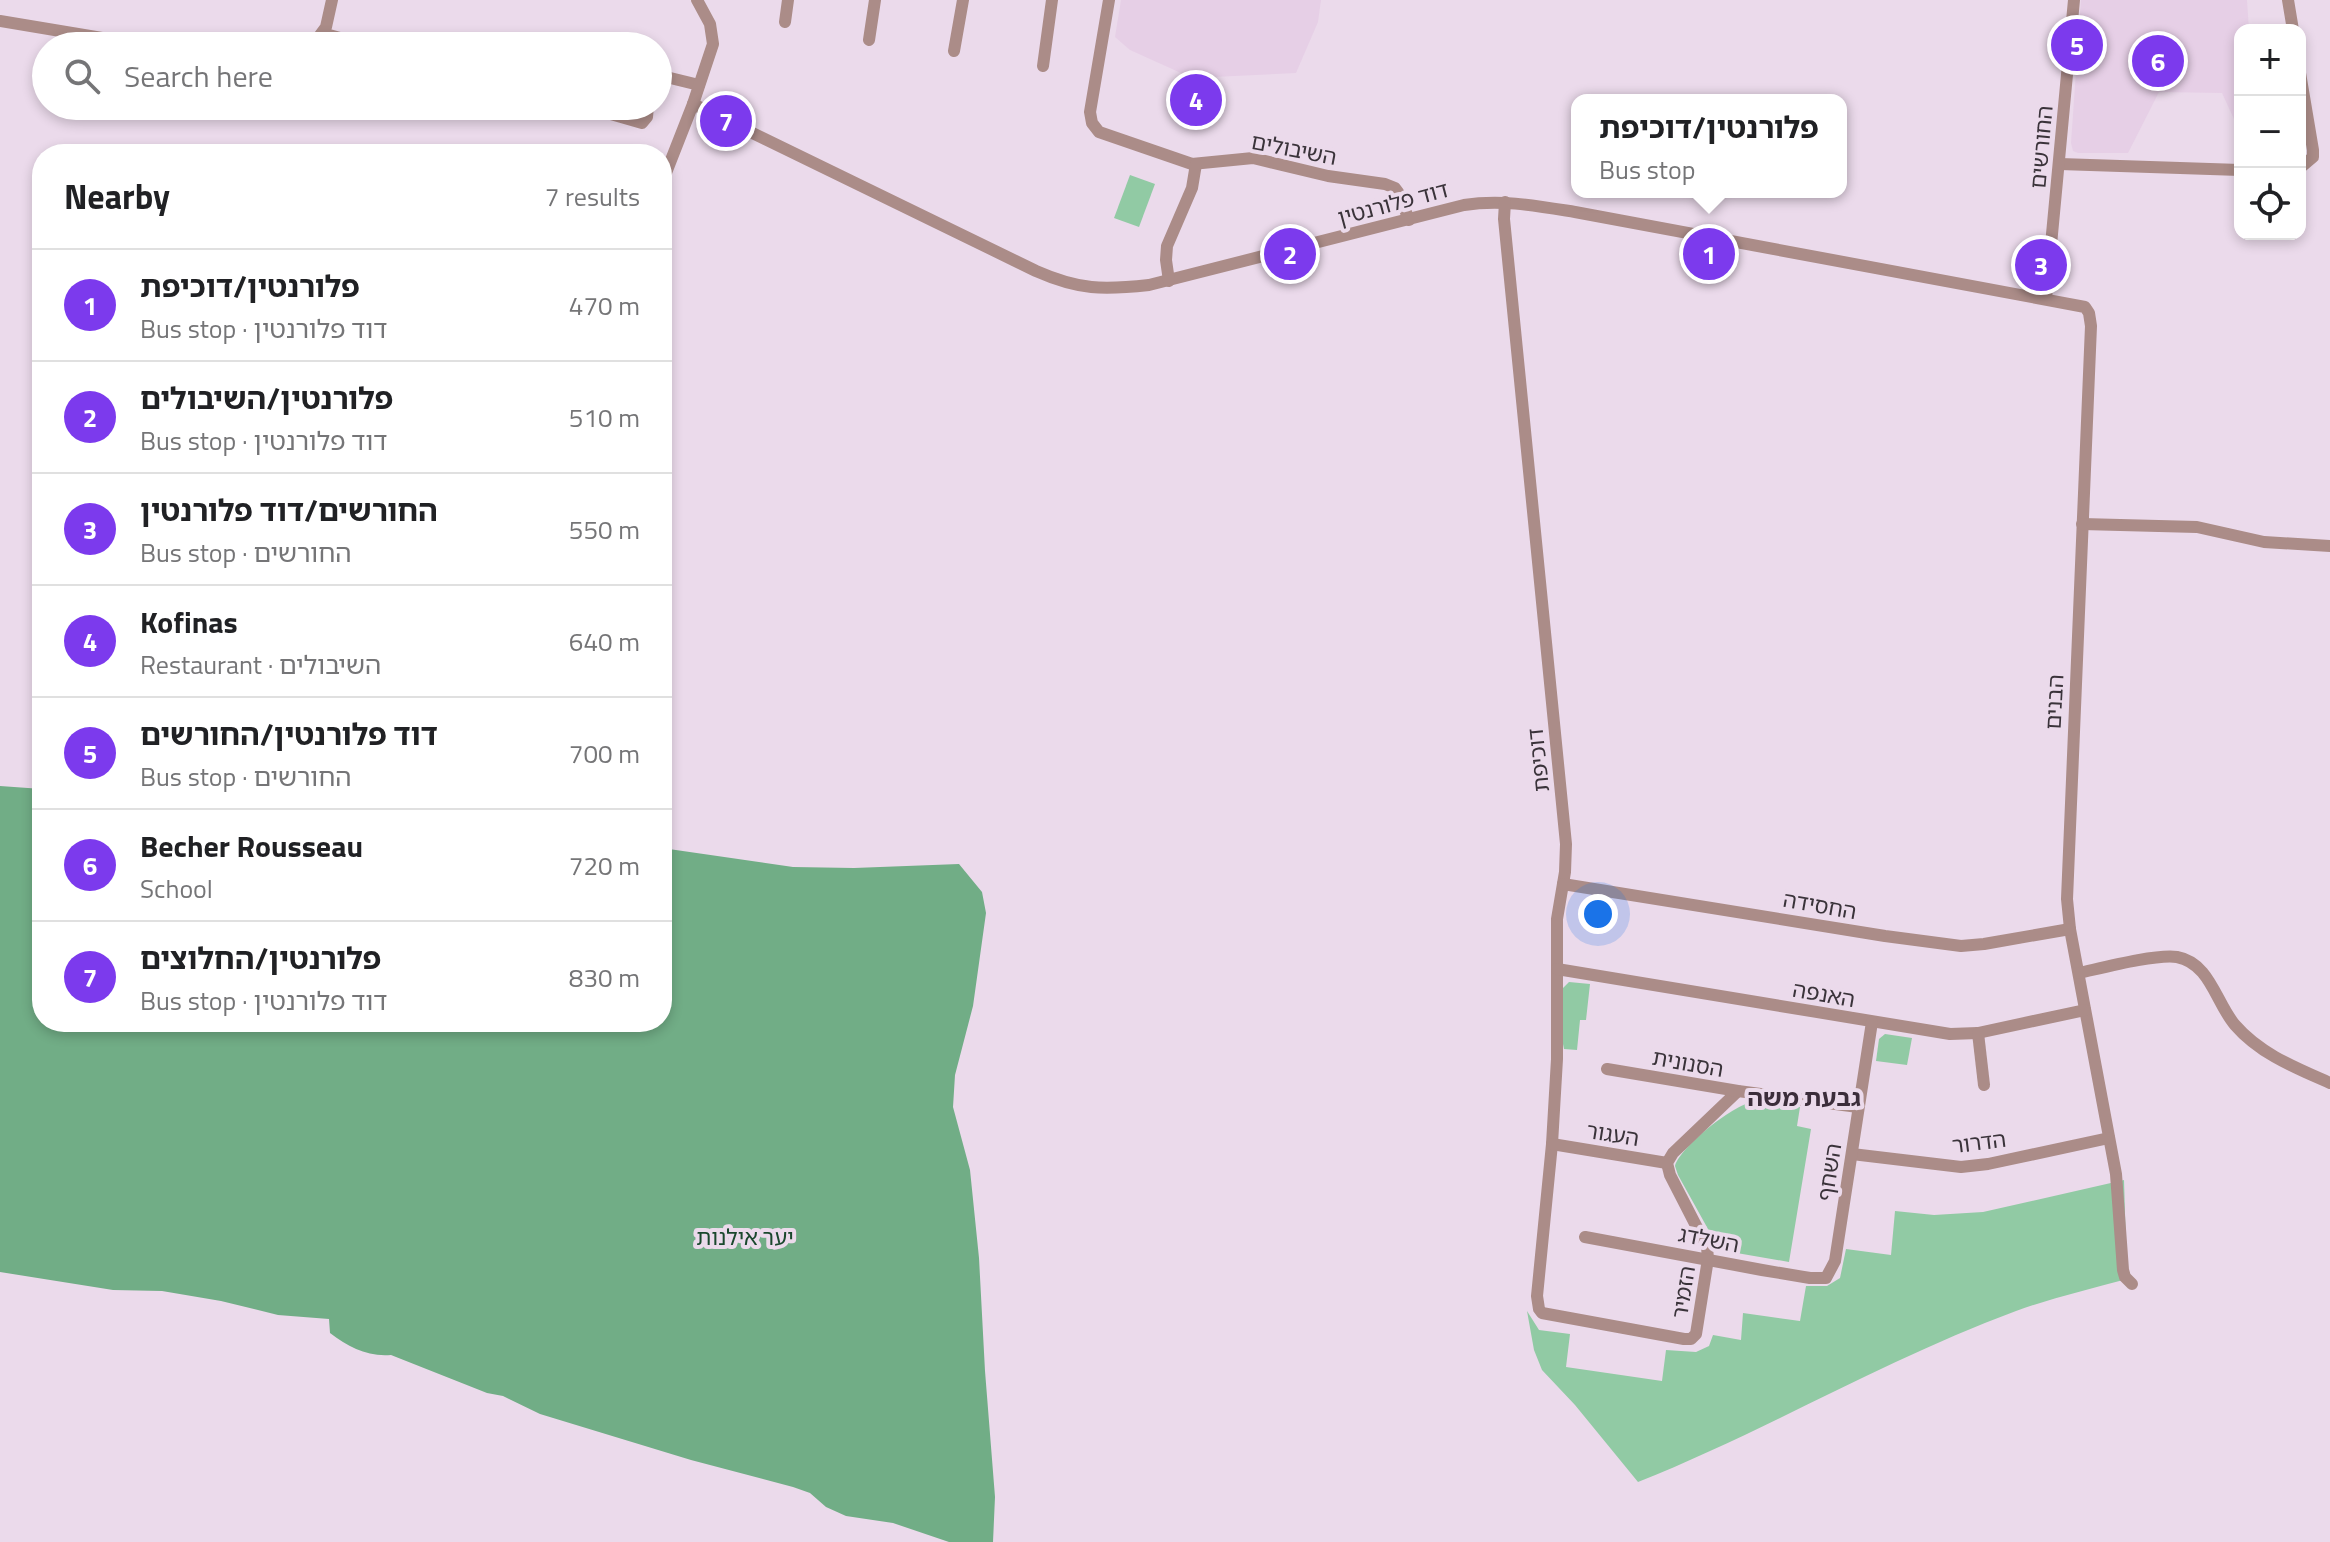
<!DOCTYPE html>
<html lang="en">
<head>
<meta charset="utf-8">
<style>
  :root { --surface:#fff; --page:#f6f6f6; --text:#202124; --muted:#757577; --line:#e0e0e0; --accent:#7c3aed }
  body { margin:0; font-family:"Titillium Web","Noto Sans Hebrew",sans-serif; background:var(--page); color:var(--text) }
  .controls { position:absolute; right:24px; top:24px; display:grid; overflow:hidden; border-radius:16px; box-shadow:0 4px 12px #0003 }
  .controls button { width:72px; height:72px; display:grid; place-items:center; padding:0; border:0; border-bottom:2px solid var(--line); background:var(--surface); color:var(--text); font:40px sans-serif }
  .you { position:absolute; left:1598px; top:914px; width:28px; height:28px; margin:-20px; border:6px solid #fff; border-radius:50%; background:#1a73e8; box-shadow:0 0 0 12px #1a73e833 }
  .badge { display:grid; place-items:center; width:52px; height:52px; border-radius:50%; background:var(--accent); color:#fff; font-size:26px; font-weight:700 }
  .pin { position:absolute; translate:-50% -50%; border:4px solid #fff; box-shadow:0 2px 8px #0006 }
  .popup { position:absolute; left:1571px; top:94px; width:276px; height:104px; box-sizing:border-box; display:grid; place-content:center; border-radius:16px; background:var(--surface); filter:drop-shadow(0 2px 6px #0005); font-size:26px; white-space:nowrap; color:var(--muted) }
  .popup b { font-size:30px; color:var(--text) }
  .popup::after { content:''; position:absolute; left:50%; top:100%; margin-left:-16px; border:16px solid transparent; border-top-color:var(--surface) }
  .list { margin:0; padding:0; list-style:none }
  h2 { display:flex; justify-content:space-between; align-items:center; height:104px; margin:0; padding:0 32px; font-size:34px }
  h2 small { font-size:26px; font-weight:400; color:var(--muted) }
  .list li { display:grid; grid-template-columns:52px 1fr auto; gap:24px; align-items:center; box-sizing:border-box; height:112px; padding:0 32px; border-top:2px solid var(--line) }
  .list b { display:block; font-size:30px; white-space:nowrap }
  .list p { margin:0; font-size:26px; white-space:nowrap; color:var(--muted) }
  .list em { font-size:26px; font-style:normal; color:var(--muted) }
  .icon { flex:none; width:44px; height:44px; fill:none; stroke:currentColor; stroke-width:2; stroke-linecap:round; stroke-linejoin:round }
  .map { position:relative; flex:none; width:2330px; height:1542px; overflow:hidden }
  .search { position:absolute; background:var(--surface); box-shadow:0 4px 12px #0003; left:32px; top:32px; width:640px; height:88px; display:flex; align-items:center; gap:20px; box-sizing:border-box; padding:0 28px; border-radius:44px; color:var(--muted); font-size:30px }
  .panel { position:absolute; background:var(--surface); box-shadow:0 4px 12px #0003; left:32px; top:144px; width:640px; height:888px; border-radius:32px }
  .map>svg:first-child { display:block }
</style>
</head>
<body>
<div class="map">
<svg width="2330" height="1542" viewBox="0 0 2330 1542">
  <rect width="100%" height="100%" fill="#ebdaeb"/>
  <g fill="#e6cfe6">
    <path d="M 1121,0 L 1321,0 L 1318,22 L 1296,73 L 1192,78 L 1130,50 L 1115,37 Z"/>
    <path d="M 2081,0 L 2247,0 L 2249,30 L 2240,30 L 2240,132 L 2222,93 L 2159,92 L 2128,153 L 2078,153 L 2073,151 L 2071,143 Z"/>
  </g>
  <g fill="#91caa4">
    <path d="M 1130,175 L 1155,184 L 1139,227 L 1114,218 Z"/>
    <path d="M 1569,982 L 1590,984 L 1586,1020 L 1580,1020 L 1577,1050 L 1564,1049 L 1563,1044 L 1563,988 Z"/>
    <path d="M 1885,1034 L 1912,1038 L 1907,1065 L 1876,1061 L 1879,1039 Z"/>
    <path d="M 1756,1101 L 1800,1107 L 1797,1126 L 1811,1129 L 1789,1262 L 1731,1252 L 1723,1248 L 1713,1238 L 1678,1175 L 1675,1166 C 1681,1146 1735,1103 1756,1101 Z"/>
    <path d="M 2124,1180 L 2127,1279 C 2090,1289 2052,1298 2016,1311 C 1886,1359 1766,1431 1638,1482 L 1575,1405 L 1542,1370 L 1534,1350 L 1527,1311 L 1539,1330 L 1570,1334 L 1566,1367 L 1662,1381 L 1666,1350 L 1696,1352 L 1709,1346 L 1713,1335 L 1741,1340 L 1743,1313 L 1800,1321 L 1806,1286 L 1827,1286 L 1840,1278 L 1846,1249 L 1891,1255 L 1895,1211 L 1934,1215 L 1983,1212 Z"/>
  </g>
  <path fill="#71ad86" d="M 0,786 L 42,789 L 42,1022 L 662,1022 L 662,848 L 793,867 L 854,868 L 959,864 L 982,892 L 986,913 L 973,1006 L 955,1075 L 953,1107 L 970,1170 L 979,1258 L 985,1371 L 995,1497 L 993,1542 L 949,1542 L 893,1523 L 846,1516 L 826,1507 L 810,1493 L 793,1487 L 691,1460 L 540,1414 L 503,1396 L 487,1393 L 391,1355 C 367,1357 349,1347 330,1333 L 329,1319 L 278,1315 L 221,1301 L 162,1291 L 113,1290 L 0,1272 Z"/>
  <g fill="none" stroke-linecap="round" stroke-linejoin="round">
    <g stroke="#ab8c88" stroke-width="12">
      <path d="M 1109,0 L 1090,112 L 1092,123 L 1099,132 L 1192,164 L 1253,158 L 1328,176 L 1385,184 L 1395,188 L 1398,192 L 1409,220"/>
      <path d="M 2288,0 L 2293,30"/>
      <path d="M 0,21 L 150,46"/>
      <path d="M 785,22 L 788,0"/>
      <path d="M 322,33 L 369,46"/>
      <path d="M 869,40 L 875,0"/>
      <path d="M 312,46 L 326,27 L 332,0"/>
      <path d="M 954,51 L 963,0"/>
      <path d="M 1043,66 L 1052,0"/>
      <path d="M 2300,73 L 2313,150 L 2313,157 L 2300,168"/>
      <path d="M 658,75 L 699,85"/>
      <path d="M 693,104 L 1036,271 C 1079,290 1103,290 1149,285 L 1464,205 C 1502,199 1538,206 1575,212 L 2085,307 L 2089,313 L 2091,326 L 2067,899 L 2070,929 L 2116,1174 L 2123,1270 L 2125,1277 L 2132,1284"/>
      <path d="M 583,106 L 642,123 L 647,117 L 648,106"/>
      <path d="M 2060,164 L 2240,170"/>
      <path d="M 662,183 L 693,104 L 713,44 L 710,24 L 697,0"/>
      <path d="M 1505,202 L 1504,219 L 1566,844 L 1565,872 L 1557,919 L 1557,1059 L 1552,1144 L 1537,1296 L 1539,1309 L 1542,1313 L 1684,1339 L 1691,1339 L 1696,1334 L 1708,1259 L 1707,1247 L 1670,1175 L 1667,1163 L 1673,1153 L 1738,1091"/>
      <path d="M 1169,281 L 1166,260 L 1167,246 L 1192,188 L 1196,164"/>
      <path d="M 2046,298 L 2074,0"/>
      <path d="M 2082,524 L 2197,527 L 2264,542 L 2330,546"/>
      <path d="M 1563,884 L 1885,936 L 1961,946 L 1984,944 L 2070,929"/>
      <path d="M 1557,969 L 1950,1034 L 1978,1033 L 2085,1010"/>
      <path d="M 2079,973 C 2102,968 2155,954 2177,957 C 2210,963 2216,1003 2235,1025 C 2260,1054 2296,1068 2330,1083"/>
      <path d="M 1978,1033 L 1984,1085"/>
      <path d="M 1607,1069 L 1738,1091 L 1858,1107"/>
      <path d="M 1552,1144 L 1667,1163"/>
      <path d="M 1852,1154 L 1961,1167 L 1988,1164 L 2109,1138"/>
      <path d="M 1585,1237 L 1762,1270 L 1810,1278 L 1826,1278 L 1835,1261 L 1872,1022"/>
    </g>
  </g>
  <g text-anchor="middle" stroke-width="8" stroke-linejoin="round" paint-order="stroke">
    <g font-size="22" fill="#3a333a" stroke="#ebdaeb">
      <text transform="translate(2041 147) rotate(-85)" y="8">החורשים</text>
      <text transform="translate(1294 149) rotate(11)" y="8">השיבולים</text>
      <text transform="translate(1393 203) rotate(-15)" y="8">דוד פלורנטין</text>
      <text transform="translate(2054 702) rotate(-87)" y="8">הבנים</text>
      <text transform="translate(1538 760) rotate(-96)" y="8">דוכיפת</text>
      <text transform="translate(1820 905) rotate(10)" y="8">החסידה</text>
      <text transform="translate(1824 994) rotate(10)" y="8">האנפה</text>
      <text transform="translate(1688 1063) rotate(10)" y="8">הסנונית</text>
      <text transform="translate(1613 1134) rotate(9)" y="8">העגור</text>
      <text transform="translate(1979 1142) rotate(-7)" y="8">הדרור</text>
      <text transform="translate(1829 1172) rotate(-81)" y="8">השחף</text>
      <text transform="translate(1709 1239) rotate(11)" y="8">השלדג</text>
      <text transform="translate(1683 1292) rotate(-81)" y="8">הזמיר</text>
    </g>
    <g font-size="22" fill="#1a482d" stroke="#ebdaeb">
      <text x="745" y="1245">יער אילנות</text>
    </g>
    <g font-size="24" font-weight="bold" fill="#3b2d3a" stroke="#ebdaeb">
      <text x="1804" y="1106">גבעת משה</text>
    </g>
  </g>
</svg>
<div class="controls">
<button>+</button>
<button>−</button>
<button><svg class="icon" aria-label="locate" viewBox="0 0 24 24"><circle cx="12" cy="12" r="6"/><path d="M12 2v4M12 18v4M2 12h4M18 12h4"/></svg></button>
</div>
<div class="you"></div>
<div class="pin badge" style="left:1709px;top:254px">1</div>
<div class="popup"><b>פלורנטין/דוכיפת</b>Bus stop</div>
<div class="pin badge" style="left:1290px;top:254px">2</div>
<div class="pin badge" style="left:2041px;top:265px">3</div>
<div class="pin badge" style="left:1196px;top:100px">4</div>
<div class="pin badge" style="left:2077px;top:45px">5</div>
<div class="pin badge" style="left:2158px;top:61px">6</div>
<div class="pin badge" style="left:726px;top:121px">7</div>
<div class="search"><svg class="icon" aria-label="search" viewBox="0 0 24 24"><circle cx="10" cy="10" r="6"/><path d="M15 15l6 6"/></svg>Search here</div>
<section class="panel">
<h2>Nearby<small>7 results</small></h2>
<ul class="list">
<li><span class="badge">1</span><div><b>פלורנטין/דוכיפת</b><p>Bus stop · דוד פלורנטין</p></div><em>470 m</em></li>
<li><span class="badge">2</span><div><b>פלורנטין/השיבולים</b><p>Bus stop · דוד פלורנטין</p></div><em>510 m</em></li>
<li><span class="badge">3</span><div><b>החורשים/דוד פלורנטין</b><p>Bus stop · החורשים</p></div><em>550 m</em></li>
<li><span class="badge">4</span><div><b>Kofinas</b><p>Restaurant · השיבולים</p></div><em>640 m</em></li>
<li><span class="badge">5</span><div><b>דוד פלורנטין/החורשים</b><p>Bus stop · החורשים</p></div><em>700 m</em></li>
<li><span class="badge">6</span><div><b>Becher Rousseau</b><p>School</p></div><em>720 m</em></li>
<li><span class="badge">7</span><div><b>פלורנטין/החלוצים</b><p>Bus stop · דוד פלורנטין</p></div><em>830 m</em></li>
</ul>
</section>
</div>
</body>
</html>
